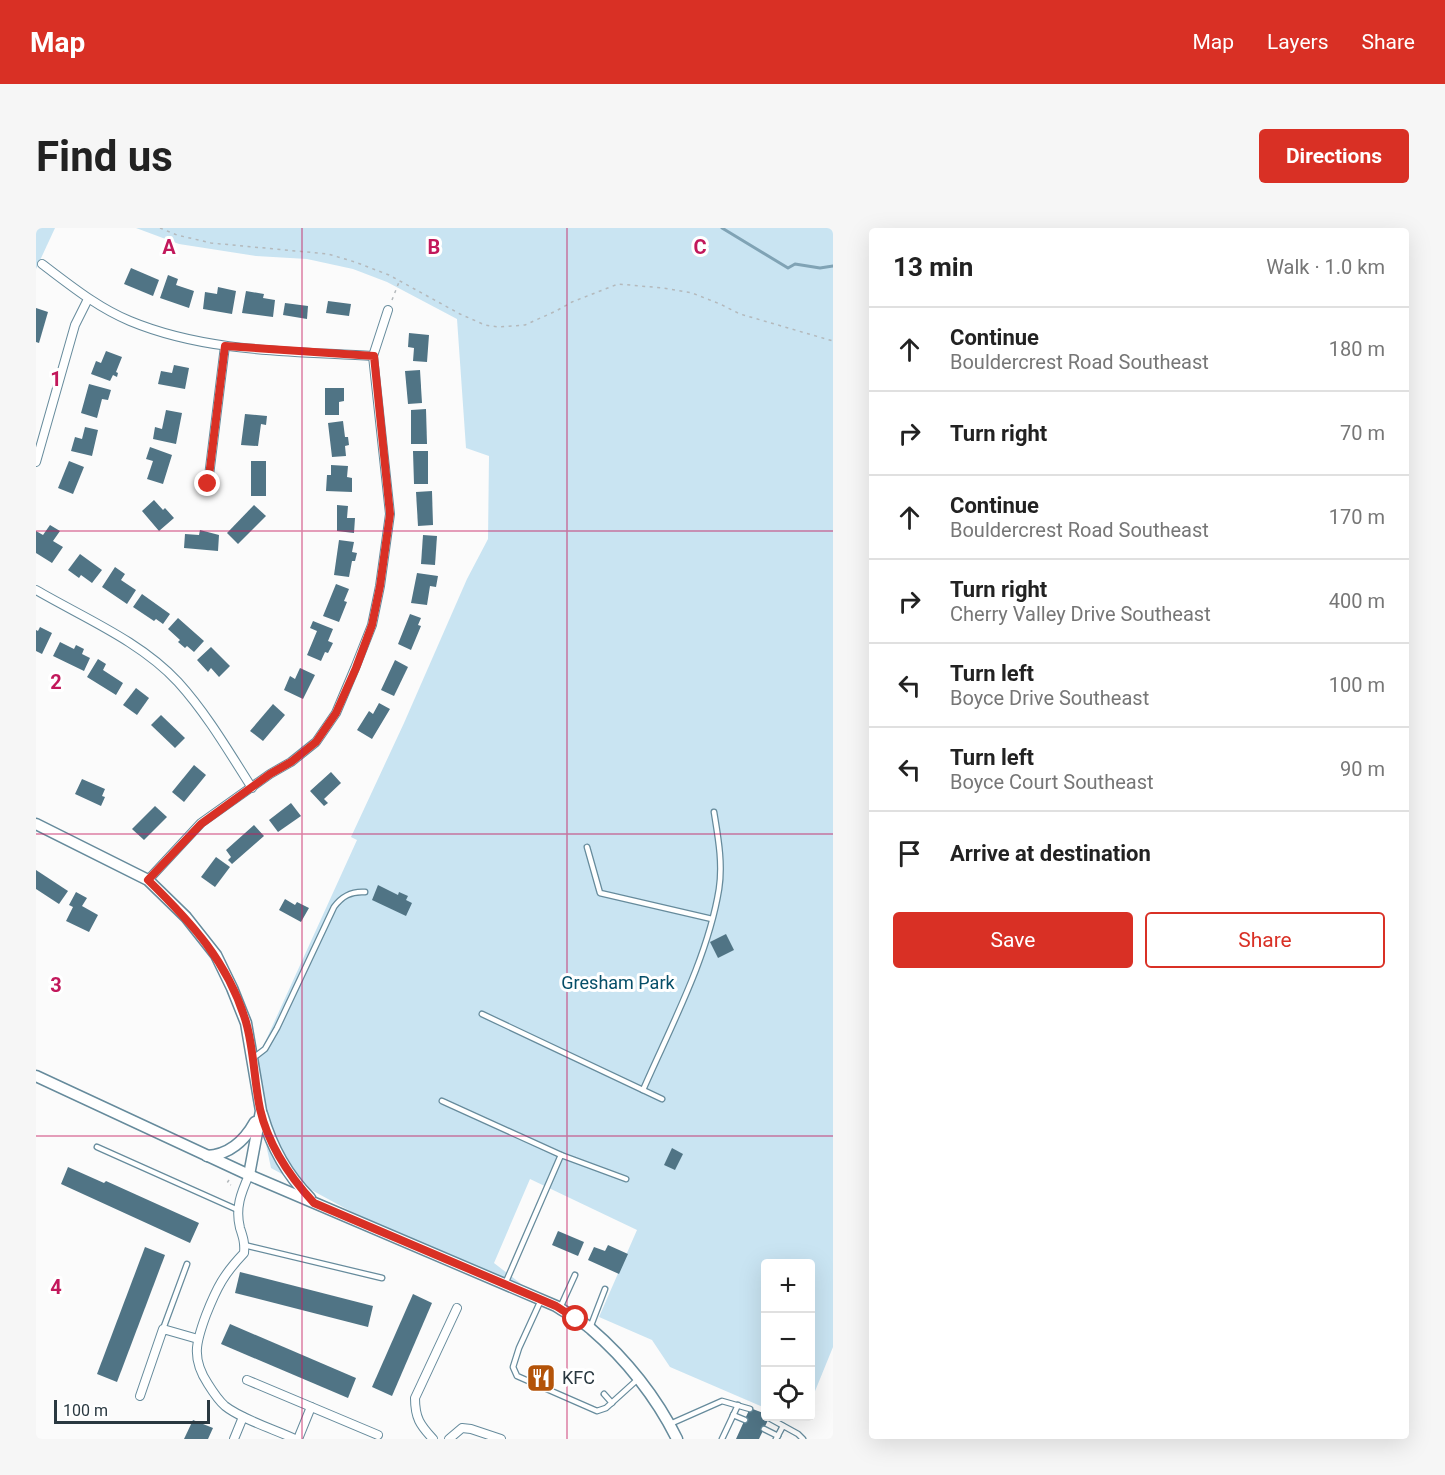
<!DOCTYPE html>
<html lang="en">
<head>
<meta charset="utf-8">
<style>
  :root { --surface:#fff; --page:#f6f6f6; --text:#222; --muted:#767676; --line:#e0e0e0; --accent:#d93025 }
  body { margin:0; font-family:Roboto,sans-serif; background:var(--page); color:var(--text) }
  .controls { position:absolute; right:18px; bottom:18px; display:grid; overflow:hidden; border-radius:6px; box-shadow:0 6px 24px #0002 }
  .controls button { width:54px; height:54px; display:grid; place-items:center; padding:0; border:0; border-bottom:2px solid var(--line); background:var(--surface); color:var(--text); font:30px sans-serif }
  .scale { position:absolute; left:18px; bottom:15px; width:156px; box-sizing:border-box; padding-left:6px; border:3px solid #293840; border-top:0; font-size:16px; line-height:21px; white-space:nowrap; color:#293840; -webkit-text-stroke:4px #fff; paint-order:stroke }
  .stop { position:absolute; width:18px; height:18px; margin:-14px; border:4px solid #d93025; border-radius:50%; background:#fff }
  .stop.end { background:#d93025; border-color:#fff; box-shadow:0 2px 6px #0008 }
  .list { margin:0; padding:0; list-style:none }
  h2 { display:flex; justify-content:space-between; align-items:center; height:78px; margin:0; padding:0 24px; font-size:26px }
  h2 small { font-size:20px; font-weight:400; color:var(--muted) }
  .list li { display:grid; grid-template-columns:39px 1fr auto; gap:18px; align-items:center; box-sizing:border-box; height:84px; padding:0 24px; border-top:2px solid var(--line) }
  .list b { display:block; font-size:22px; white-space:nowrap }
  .list p { margin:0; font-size:20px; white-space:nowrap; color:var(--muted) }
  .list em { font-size:20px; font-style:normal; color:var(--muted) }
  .actions { display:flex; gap:12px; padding:18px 24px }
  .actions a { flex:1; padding:14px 0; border:2px solid var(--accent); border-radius:6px; text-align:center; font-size:21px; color:var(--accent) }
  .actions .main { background:var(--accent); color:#fff }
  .icon { flex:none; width:33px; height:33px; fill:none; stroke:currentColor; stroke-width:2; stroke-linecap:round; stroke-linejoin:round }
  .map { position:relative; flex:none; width:797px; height:1211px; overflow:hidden; border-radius:6px }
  header { display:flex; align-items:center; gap:36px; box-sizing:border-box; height:84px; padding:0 30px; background:var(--accent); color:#fff }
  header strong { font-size:28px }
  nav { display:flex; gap:33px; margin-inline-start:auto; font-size:21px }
  .intro { display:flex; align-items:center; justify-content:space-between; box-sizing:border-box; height:144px; padding:0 36px }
  h1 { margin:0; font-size:42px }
  .button { padding:15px 27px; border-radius:6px; background:var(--accent); color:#fff; font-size:21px; font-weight:700 }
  main { display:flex; gap:36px; padding:0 36px }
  aside { flex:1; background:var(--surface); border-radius:6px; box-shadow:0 6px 24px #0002 }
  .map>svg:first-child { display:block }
</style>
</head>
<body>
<header>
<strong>Map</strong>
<nav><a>Map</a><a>Layers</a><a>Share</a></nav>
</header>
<div class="intro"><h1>Find us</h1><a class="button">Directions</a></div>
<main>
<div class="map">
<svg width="797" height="1211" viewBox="0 0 797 1211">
  <rect width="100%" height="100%" fill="#fbfbfb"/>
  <g fill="#c9e4f2">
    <path d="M 0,0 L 19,0 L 0,41 Z"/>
    <path d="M 100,0 L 797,0 L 797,1119 L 775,1173 L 774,1036 L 730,1036 L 729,1180 L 634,1139 L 616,1112 L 563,1089 L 601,1002 L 494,951 L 458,1035 L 493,1062 L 360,1008 L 235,940 L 215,845 L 321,612 L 315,609 L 368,495 L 431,351 L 452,311 L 453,228 L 430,220 L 421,91 L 351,54 L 317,41 L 271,31 L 220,28 L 143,16 Z"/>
  </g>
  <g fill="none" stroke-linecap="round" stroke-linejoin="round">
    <path stroke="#80a3b5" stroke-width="3" d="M 686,0 L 752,40 L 759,36 L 784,40 L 797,38"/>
  </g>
  <g fill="#507485">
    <path d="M 95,40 L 123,52 L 117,68 L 88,56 Z"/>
    <path d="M 132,47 L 142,51 L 140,57 L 158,63 L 153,80 L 124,70 Z"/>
    <path d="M 182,59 L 200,63 L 196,86 L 167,81 L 169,64 L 181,66 Z"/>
    <path d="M 210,63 L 228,66 L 227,70 L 239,72 L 237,89 L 206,85 Z"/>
    <path d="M 292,73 L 315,76 L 313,88 L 290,85 Z"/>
    <path d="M 249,75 L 272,78 L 271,91 L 247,87 Z"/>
    <path d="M 0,80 L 12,84 L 3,115 L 0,114 Z"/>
    <path d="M 373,105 L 393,107 L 391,134 L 377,133 L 378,120 L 372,119 Z"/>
    <path d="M 70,123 L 86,129 L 80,144 L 82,145 L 81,149 L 77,147 L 74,153 L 55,146 L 60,133 L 65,135 Z"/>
    <path d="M 138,137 L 153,140 L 149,161 L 122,156 L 125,143 L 136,145 Z"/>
    <path d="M 384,142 L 386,175 L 372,176 L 369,143 Z"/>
    <path d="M 53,156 L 75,162 L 72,172 L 66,171 L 61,190 L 45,185 Z"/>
    <path d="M 289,160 L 308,160 L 308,173 L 303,174 L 303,187 L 289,187 Z"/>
    <path d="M 390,181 L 391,216 L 375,216 L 375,182 Z"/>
    <path d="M 130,182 L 146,185 L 140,216 L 117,211 L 119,199 L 126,201 Z"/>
    <path d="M 209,186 L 231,188 L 230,197 L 225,196 L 222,218 L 205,217 Z"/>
    <path d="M 307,193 L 309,209 L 312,209 L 313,217 L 309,218 L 310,228 L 296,229 L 292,195 Z"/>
    <path d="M 49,199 L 62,202 L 56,228 L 35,223 L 39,209 L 46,211 Z"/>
    <path d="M 114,219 L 136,227 L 127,256 L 111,251 L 117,233 L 110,231 Z"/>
    <path d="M 377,223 L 392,223 L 392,256 L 378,256 Z"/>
    <path d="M 33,233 L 48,239 L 37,266 L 22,260 Z"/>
    <rect x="215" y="233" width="15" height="35"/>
    <path d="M 295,237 L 312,238 L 311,249 L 316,250 L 316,264 L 290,263 L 291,247 L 295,247 Z"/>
    <path d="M 396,263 L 397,297 L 382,298 L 380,264 Z"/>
    <path d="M 118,272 L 127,282 L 129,280 L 138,290 L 123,303 L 106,283 Z"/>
    <path d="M 218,277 L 230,288 L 202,316 L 191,305 Z"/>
    <path d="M 301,277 L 312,278 L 311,290 L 319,290 L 318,305 L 301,303 Z"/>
    <path d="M 14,297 L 24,303 L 17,313 L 27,319 L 16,335 L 0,325 L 0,303 L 7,307 Z"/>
    <path d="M 164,302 L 183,307 L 182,323 L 148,320 L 149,306 L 163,307 Z"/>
    <path d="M 387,307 L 401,308 L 399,337 L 385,336 Z"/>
    <path d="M 303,312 L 318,314 L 316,324 L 321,325 L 319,333 L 316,333 L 313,349 L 298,347 Z"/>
    <path d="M 44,326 L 66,342 L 56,355 L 45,347 L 43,350 L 32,342 Z"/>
    <path d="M 79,339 L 89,346 L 85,352 L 100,362 L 91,376 L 66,359 Z"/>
    <path d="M 381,345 L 402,348 L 400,359 L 394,358 L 391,377 L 375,375 Z"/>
    <path d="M 300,356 L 313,361 L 308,373 L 311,374 L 303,394 L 287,388 Z"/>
    <path d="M 106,366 L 134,386 L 127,396 L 120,391 L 118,393 L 97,379 Z"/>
    <path d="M 374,386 L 385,390 L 382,397 L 385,398 L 375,422 L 362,416 Z"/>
    <path d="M 142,390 L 168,413 L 158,424 L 151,418 L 149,420 L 142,414 L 144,412 L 132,401 Z"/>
    <path d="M 277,393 L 297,401 L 292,413 L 297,415 L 292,425 L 289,424 L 285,433 L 271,427 L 281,403 L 274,400 Z"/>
    <path d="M 4,399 L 16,405 L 6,426 L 0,423 L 0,402 L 2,403 Z"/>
    <path d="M 24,414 L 38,421 L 40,417 L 48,421 L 46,426 L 54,430 L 48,443 L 17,428 Z"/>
    <path d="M 175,419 L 194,438 L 183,449 L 175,440 L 172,444 L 161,432 Z"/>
    <path d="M 62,431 L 70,436 L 67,442 L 87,455 L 80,467 L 51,449 Z"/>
    <path d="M 359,432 L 372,439 L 358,468 L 345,462 Z"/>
    <path d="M 264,440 L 279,447 L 267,471 L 248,462 L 254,448 L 259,451 Z"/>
    <path d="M 100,460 L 113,470 L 101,487 L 87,477 Z"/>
    <path d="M 343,475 L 354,481 L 336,511 L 321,502 L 333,483 L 337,486 Z"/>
    <path d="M 237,476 L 249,487 L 227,513 L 214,503 Z"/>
    <path d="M 125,487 L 149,510 L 139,520 L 115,497 Z"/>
    <path d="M 158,537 L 170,547 L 148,574 L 136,564 Z"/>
    <path d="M 295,544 L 305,555 L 288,571 L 292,575 L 288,578 L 274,563 Z"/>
    <path d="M 46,551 L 69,561 L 66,568 L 69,569 L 65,578 L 39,566 Z"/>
    <path d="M 255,575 L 265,588 L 242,604 L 233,592 Z"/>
    <path d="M 119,578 L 131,589 L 108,612 L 96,601 Z"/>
    <path d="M 218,597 L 228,608 L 196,636 L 192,632 L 195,629 L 190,622 Z"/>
    <path d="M 180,629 L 194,639 L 179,659 L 165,649 Z"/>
    <path d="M 0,642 L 32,663 L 23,676 L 0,661 Z"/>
    <path d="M 342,657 L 362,667 L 363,664 L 372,668 L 370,672 L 376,675 L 370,688 L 336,672 Z"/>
    <path d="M 40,664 L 51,670 L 46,678 L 62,687 L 53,704 L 30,693 L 37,679 L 33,677 Z"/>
    <path d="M 249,671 L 259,677 L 261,674 L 273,680 L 265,694 L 243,682 Z"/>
    <path d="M 690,706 L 698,722 L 682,730 L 674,714 Z"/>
    <path d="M 636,920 L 647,926 L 639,942 L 628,937 Z"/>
    <path d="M 32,939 L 68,955 L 70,953 L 163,995 L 154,1015 L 25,956 Z"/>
    <path d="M 522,1003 L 548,1014 L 542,1028 L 516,1017 Z"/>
    <path d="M 572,1017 L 592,1026 L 583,1046 L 552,1032 L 558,1019 L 569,1023 Z"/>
    <path d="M 109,1019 L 129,1027 L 81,1154 L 61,1146 Z"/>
    <path d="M 204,1044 L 337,1078 L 332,1099 L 199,1065 Z"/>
    <path d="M 377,1066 L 396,1075 L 356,1168 L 336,1159 Z"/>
    <path d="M 194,1096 L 320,1150 L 312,1170 L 185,1116 Z"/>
    <path d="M 714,1180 L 730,1186 L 730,1188 L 733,1188 L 733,1190 L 723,1211 L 700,1211 Z"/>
    <path d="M 157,1192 L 177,1200 L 172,1211 L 148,1211 Z"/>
  </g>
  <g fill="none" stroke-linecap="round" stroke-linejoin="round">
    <g stroke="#668b9c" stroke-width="7">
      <g id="service">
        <path d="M 551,619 L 564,665 L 676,691"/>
        <path d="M 446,786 L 626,871"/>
        <path d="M 216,831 L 229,821 L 241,800 L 298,679 C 306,668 315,663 329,664"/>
        <path d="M 607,862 C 635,798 672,729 683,661 C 687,635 682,609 678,584"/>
        <path d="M 406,873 L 525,927"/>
        <path d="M 61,919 L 202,982"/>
        <path d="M 208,1017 L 346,1050"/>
        <path d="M 469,1056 L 525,927 L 590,951"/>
        <path d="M 505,1072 L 483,1120 L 477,1139 L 481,1148 L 561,1183 L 570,1180 L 602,1151"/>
        <path d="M 524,1080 L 539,1047"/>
        <path d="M 554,1100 L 569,1061"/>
        <path d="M 127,1101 L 151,1036"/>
        <path d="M 568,1166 L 576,1175"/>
        <path d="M 697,1187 L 709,1192"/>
        <path d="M 733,1190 L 762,1206 L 767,1211"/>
        <path d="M 634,1196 L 686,1173 L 714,1181"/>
        <path d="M 728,1201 L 742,1208"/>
        <path d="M 686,1211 L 702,1177"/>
        <path d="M 740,1211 L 747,1198"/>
      </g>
    </g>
    <g stroke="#668b9c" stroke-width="10">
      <g id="minor">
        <path d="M 6,36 C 34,57 62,80 94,93 C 171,125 256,123 337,128"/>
        <path d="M 0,234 L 39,97 L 52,71"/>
        <path d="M 172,256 L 189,118"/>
        <path d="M 0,362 C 48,390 104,413 142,454 C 171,486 193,524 216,560"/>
        <path d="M 112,652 L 165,595 L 234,546 L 255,534 L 280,514 L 300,485 L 319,440 L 336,397 L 344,358 L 354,286 L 337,128 L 352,82"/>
        <path d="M 213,947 C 205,965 199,980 204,1000 C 207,1009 209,1015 208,1025 C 188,1046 181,1059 170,1087 C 160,1114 155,1130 172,1156 C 177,1164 182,1172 189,1178 C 205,1191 240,1202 259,1211"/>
        <path d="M 211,1152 L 342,1207"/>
        <path d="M 104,1168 L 127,1101 L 162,1111"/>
        <path d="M 198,1211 L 207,1189"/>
        <path d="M 262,1211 L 275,1179"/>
        <path d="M 397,1211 C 384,1197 379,1190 379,1170 L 421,1080"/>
        <path d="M 413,1211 L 426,1200 L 435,1201 L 465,1211"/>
      </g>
    </g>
    <g stroke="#668b9c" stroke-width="13">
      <g id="tertiary">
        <path d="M 0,596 L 112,652 L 150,689 L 180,727 L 196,760 L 210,795 L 225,883 L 213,947"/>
        <path d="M 0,848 L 213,947 L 520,1078 C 532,1086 545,1092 555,1101 C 590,1131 621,1170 641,1211"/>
        <path d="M 226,886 C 235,917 251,947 274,970"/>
        <path d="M 171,928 C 193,927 209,912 219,894"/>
      </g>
    </g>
    <g stroke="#b4b9bc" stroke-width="1.5" stroke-dasharray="3 4.5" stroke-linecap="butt">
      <path d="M 124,0 L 141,7 L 175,15 L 292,26 L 319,34 L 353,47 L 424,86 L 449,97 L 462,99 L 489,97 L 520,83 L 536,74 L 582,56 L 627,60 L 656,65 L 684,76 L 704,86 L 797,113"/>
      <path d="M 356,72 L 363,54"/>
      <path d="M 193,952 L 191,955 L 195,957"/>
    </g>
    <use href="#service" stroke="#fff" stroke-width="4.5"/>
    <use href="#minor" stroke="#fff" stroke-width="8"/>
    <use href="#tertiary" stroke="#fff" stroke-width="10"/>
  </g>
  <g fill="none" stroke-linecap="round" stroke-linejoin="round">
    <path stroke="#d93025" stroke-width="8" d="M 172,256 L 189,118 L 338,128 L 354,286 L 344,358 L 336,397 L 320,440 L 300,485 L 280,514 L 255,534 L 234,546 L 165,596 L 112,652 C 156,695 192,734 210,794 C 218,822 218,852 224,881 C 232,916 254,949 278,975 L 520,1078 L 540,1091"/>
  </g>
  <path fill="none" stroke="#c2185b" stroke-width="1.5" stroke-opacity="0.55" d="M 266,0 L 266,1211M 531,0 L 531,1211M 0,303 L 797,303M 0,606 L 797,606M 0,908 L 797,908"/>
  <defs>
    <g id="restaurant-square" transform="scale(1.5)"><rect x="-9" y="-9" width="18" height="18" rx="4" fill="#b35309" stroke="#fff"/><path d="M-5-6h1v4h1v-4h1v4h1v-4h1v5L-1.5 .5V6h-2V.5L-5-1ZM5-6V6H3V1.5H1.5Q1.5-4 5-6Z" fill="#fff"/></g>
  </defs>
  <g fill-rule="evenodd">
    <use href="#restaurant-square" x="505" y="1150"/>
  </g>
  <g text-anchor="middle" stroke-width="6" stroke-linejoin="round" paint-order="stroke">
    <g font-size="18" fill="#054e68" stroke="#fff">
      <text x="582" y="761">Gresham Park</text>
    </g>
    <g font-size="18" fill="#293840" stroke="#fff" text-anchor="start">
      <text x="526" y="1156">KFC</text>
    </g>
  </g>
  <g font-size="20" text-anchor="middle" font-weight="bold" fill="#c2185b" stroke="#fff" stroke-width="6" stroke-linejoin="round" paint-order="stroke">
    <text x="133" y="26">A</text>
    <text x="398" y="26">B</text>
    <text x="664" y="26">C</text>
    <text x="20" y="158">1</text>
    <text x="20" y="461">2</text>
    <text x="20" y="764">3</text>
    <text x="20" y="1066">4</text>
  </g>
</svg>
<div class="controls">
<button>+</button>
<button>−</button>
<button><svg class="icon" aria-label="locate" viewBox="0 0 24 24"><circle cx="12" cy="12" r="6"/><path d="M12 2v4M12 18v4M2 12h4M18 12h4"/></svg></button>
</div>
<div class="scale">100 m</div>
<div class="stop" style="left:540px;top:1091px"></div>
<div class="stop end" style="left:172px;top:256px"></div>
</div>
<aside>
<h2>13 min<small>Walk · 1.0 km</small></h2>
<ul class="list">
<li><svg class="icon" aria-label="ahead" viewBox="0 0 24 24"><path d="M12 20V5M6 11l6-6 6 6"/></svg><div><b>Continue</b><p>Bouldercrest Road Southeast</p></div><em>180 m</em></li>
<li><svg class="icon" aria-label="right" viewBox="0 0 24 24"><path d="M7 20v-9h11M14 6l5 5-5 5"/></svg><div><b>Turn right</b></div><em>70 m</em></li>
<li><svg class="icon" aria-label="ahead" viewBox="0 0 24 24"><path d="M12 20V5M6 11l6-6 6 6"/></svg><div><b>Continue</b><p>Bouldercrest Road Southeast</p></div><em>170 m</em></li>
<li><svg class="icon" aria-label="right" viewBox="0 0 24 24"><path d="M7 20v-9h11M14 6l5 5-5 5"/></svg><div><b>Turn right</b><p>Cherry Valley Drive Southeast</p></div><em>400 m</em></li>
<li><svg class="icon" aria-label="left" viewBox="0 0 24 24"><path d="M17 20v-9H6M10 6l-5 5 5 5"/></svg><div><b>Turn left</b><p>Boyce Drive Southeast</p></div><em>100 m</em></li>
<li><svg class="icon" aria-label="left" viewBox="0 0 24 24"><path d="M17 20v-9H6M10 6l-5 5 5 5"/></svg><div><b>Turn left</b><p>Boyce Court Southeast</p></div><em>90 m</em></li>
<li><svg class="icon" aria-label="arrive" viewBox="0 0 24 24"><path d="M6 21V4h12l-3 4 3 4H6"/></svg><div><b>Arrive at destination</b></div></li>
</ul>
<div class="actions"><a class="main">Save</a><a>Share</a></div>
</aside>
</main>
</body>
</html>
